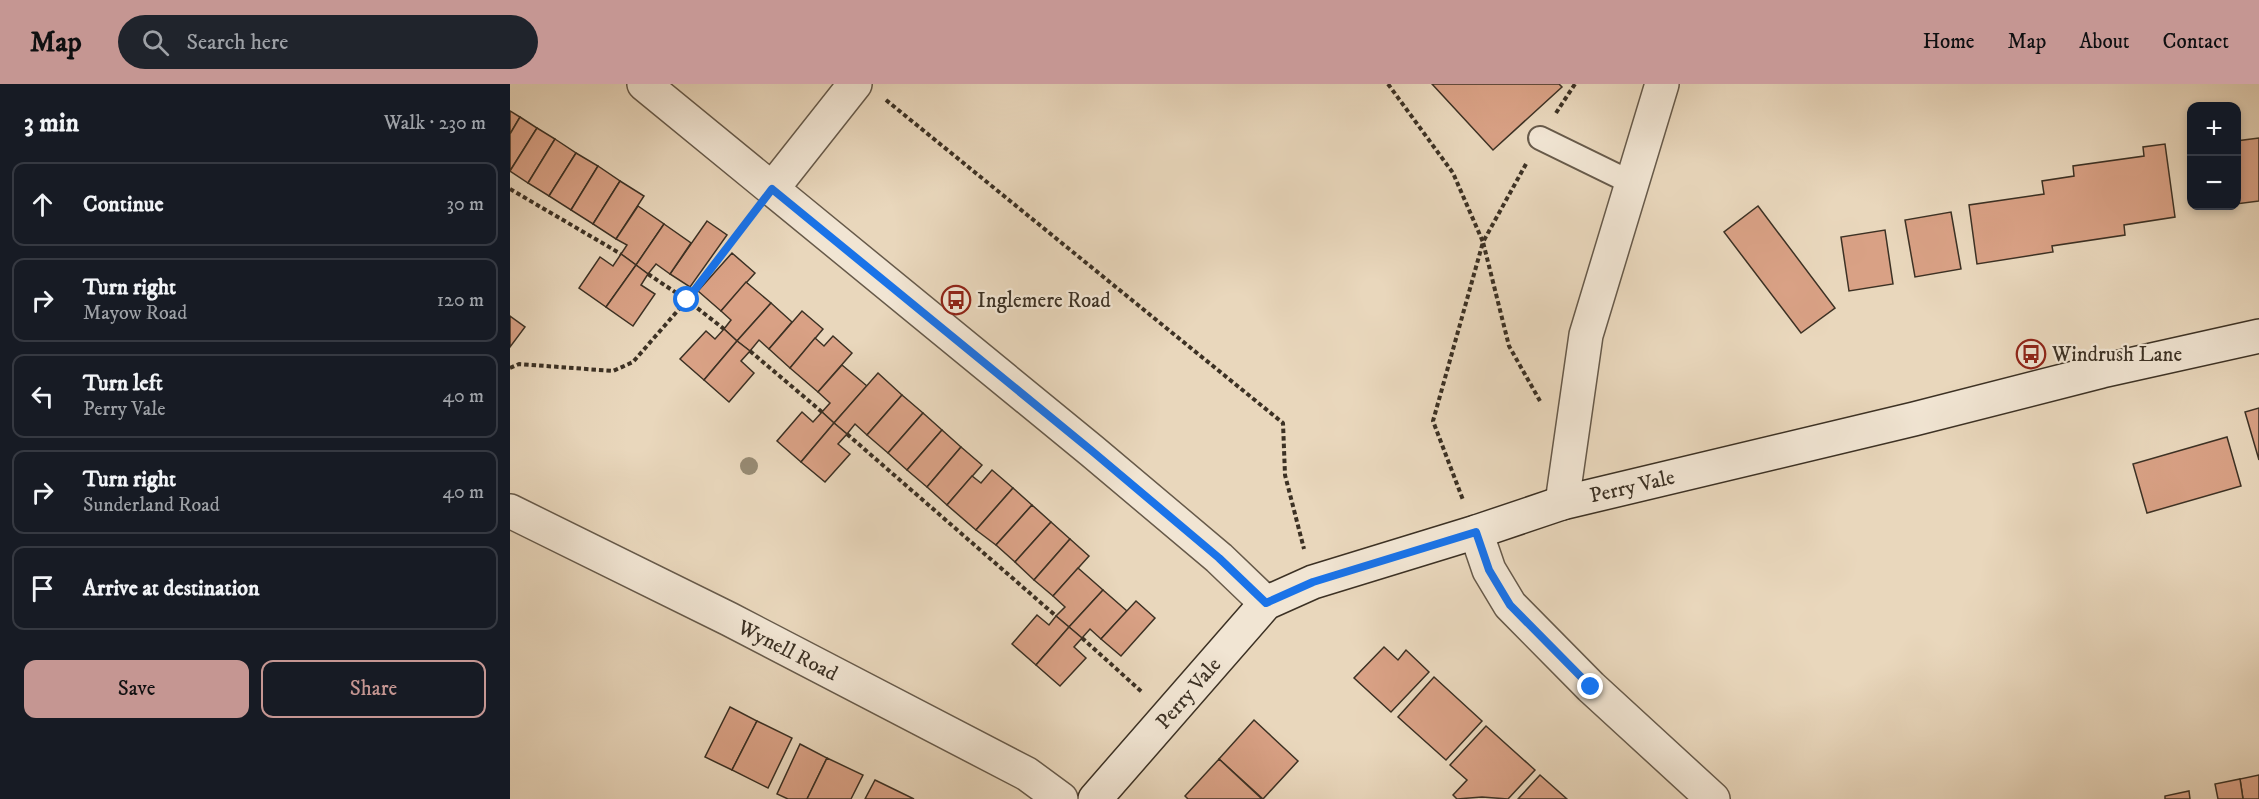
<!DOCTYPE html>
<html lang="en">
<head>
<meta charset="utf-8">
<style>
  :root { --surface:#171b24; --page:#20242c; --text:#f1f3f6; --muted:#9ea1a6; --line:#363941; --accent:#c59692 }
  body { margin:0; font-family:"IM FELL DW Pica",serif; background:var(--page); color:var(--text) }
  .controls { position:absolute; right:18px; top:18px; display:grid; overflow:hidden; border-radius:12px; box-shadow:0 3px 9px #0003 }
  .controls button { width:54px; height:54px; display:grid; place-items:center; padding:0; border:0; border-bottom:2px solid var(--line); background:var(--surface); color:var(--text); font:30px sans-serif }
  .stop { position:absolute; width:18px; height:18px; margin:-14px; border:4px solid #1a73e8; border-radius:50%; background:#fff }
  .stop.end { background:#1a73e8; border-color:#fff; box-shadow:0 2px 6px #0008 }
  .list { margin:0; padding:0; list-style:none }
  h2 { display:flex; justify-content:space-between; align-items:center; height:78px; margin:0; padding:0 24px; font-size:26px }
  h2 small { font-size:20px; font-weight:400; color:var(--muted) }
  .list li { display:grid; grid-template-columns:39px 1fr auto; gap:18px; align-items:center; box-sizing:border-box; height:84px; margin:0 12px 12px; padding:0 12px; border:2px solid var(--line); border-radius:12px }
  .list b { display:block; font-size:22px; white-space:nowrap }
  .list p { margin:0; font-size:20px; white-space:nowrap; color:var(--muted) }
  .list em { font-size:20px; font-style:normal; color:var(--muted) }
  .actions { display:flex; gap:12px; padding:18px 24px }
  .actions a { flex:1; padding:14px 0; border:2px solid var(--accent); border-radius:12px; text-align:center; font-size:21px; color:var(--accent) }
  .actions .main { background:var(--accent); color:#111 }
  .icon { flex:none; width:33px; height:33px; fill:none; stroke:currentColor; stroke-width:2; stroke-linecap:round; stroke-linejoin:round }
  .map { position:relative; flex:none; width:1749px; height:715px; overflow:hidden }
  header { display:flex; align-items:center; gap:36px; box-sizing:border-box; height:84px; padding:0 30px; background:var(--accent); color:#111 }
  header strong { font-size:28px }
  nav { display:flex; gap:33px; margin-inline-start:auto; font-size:21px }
  .search { width:420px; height:54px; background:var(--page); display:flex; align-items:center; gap:15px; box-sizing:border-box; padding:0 21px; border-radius:33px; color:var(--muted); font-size:22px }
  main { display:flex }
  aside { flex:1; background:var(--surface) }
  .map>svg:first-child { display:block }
</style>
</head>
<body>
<header>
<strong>Map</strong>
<div class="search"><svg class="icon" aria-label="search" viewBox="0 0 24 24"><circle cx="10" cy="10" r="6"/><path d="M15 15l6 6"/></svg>Search here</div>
<nav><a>Home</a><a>Map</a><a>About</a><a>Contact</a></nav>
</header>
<main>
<aside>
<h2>3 min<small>Walk · 230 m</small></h2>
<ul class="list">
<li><svg class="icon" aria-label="ahead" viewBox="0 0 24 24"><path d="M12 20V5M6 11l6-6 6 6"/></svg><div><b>Continue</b></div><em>30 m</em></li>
<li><svg class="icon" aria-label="right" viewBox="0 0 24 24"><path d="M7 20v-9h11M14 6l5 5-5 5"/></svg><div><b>Turn right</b><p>Mayow Road</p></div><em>120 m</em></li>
<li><svg class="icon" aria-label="left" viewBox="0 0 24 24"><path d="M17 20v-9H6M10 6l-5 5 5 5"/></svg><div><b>Turn left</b><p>Perry Vale</p></div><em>40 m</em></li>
<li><svg class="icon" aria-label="right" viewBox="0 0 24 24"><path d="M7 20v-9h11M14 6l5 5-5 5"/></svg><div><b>Turn right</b><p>Sunderland Road</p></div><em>40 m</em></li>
<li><svg class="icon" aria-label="arrive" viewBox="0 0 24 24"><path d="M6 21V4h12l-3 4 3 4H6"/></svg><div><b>Arrive at destination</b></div></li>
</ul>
<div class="actions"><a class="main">Save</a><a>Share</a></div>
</aside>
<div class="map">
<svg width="1749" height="715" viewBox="0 0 1749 715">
  <rect width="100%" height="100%" fill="#e9d7bc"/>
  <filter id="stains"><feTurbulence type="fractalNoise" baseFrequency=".00333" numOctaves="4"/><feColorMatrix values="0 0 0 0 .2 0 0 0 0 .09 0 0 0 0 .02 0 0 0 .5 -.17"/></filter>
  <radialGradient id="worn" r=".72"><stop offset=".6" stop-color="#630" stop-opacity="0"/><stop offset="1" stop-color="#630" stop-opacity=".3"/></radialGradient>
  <g fill="#d9a185" stroke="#3c3124" stroke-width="1.5">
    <path d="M 922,0 L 1049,0 L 1052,3 L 983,66 Z"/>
    <path d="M 0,27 L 10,33 L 0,50 Z"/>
    <path d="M 10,33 L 27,44 L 0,87 L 0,50 Z"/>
    <path d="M 27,44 L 45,55 L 18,99 L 0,87 Z"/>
    <path d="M 1749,54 L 1749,117 L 1726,120 L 1726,57 Z"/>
    <path d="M 45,55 L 66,69 L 39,112 L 18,99 Z"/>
    <path d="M 1655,60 L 1665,133 L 1614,141 L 1615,151 L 1542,162 L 1543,168 L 1467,180 L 1459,121 L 1534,110 L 1532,97 L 1564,92 L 1563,82 L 1634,72 L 1633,63 Z"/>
    <path d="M 66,69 L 88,82 L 61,126 L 39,112 Z"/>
    <path d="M 88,82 L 110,97 L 83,140 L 61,126 Z"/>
    <path d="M 110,97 L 134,112 L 106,155 L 83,140 Z"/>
    <path d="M 128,122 L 154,140 L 126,181 L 111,170 L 117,161 L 106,155 Z"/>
    <path d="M 1248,122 L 1325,224 L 1291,249 L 1214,148 Z"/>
    <path d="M 1441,128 L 1451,185 L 1405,193 L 1395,136 Z"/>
    <path d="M 197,137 L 217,151 L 180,203 L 160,190 Z"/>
    <path d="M 154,140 L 181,159 L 160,190 L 146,180 L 138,190 L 126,181 Z"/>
    <path d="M 1375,146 L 1383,200 L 1339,207 L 1331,153 Z"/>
    <path d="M 222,169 L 245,189 L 211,227 L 188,207 Z"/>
    <path d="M 111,170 L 126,181 L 96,223 L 69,204 L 90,173 L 103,182 Z"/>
    <path d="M 126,181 L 138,190 L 131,201 L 145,210 L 123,242 L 96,223 Z"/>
    <path d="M 236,198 L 261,219 L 227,257 L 214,245 L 221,236 L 211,227 Z"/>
    <path d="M 261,219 L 282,238 L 259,265 L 249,256 L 240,267 L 227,257 Z"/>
    <path d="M 292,227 L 313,245 L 280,284 L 259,265 Z"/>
    <path d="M 0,232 L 15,243 L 0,263 Z"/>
    <path d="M 214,245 L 227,257 L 194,296 L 170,275 L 196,247 L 205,255 Z"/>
    <path d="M 323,252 L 342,269 L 308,308 L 280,284 L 305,254 L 314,262 Z"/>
    <path d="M 227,257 L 240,267 L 231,277 L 244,289 L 219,318 L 194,296 Z"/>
    <path d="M 332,281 L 357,302 L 324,339 L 312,328 L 320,319 L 308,308 Z"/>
    <path d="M 368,289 L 392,311 L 357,351 L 345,340 L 337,350 L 324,339 Z"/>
    <path d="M 392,311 L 413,329 L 378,369 L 357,351 Z"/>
    <path d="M 1749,324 L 1749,376 L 1735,328 Z"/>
    <path d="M 292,328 L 303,338 L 312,328 L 324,339 L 291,378 L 267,357 Z"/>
    <path d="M 413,329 L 432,346 L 397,386 L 378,369 Z"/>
    <path d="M 324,339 L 337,350 L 328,360 L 340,370 L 315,398 L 291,378 Z"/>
    <path d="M 432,346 L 451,363 L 417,403 L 397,386 Z"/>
    <path d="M 1717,353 L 1731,402 L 1637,429 L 1623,380 Z"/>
    <path d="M 451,363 L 472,381 L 437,421 L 417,403 Z"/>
    <path d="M 482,386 L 503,404 L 466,446 L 437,421 L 462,392 L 471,399 Z"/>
    <path d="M 503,404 L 522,421 L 486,461 L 466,446 Z"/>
    <path d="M 522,421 L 541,438 L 505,478 L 486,461 Z"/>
    <path d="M 541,438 L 560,455 L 524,496 L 505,478 Z"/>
    <path d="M 560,455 L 579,472 L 543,512 L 524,496 Z"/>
    <path d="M 568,484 L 593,506 L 559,543 L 546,532 L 555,523 L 543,512 Z"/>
    <path d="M 593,506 L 617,527 L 591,555 L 580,545 L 572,554 L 559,543 Z"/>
    <path d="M 626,517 L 645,534 L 611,572 L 591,555 Z"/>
    <path d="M 527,531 L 539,541 L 546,532 L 559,543 L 526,581 L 502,560 Z"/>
    <path d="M 559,543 L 572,554 L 564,563 L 576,574 L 550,602 L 526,581 Z"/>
    <path d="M 874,563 L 888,576 L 896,566 L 919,588 L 881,628 L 844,594 Z"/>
    <path d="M 924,593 L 972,637 L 936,676 L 888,633 Z"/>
    <path d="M 220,623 L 247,637 L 222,686 L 195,673 Z"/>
    <path d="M 744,636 L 788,677 L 753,715 L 709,675 Z"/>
    <path d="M 247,637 L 282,654 L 258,704 L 222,686 Z"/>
    <path d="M 976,642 L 1025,686 L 998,715 L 972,713 L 947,715 L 943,711 L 957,696 L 940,681 Z"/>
    <path d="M 290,660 L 317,674 L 297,715 L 278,715 L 267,710 Z"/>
    <path d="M 317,674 L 353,691 L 341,715 L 297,715 Z"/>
    <path d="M 709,675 L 752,715 L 678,715 L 675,712 Z"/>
    <path d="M 1030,691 L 1057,715 L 1008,715 Z"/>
    <path d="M 1749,691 L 1749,715 L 1733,715 L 1730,695 Z"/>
    <path d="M 1730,695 L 1733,715 L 1708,715 L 1705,700 Z"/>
    <path d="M 365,696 L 404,715 L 355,715 Z"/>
    <path d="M 1679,707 L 1680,715 L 1655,715 L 1655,712 Z"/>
  </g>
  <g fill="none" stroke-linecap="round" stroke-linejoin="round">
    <g stroke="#675a4a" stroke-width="26">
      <path id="service" d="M 1030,54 L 1120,98"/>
    </g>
    <g stroke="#675a4a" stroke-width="36">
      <g id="minor">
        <path d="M 262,105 L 345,0"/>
        <path d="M 1052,419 L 1076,251 L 1152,0"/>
        <path d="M 0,427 L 219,535 L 517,690 L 551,715"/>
      </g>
    </g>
    <g stroke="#675a4a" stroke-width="36">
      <g id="tertiary">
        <path d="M 134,0 L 582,367 L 709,474 L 756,519"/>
        <path d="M 966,448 L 979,486 L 1000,521 L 1081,603 L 1203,715"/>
      </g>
    </g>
    <g stroke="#3c3124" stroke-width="36">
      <path id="secondary" d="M 585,715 L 756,519 L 803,498 L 966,448 L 1052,419 L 1404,335 L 1592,287 L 1749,252"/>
    </g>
    <g stroke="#3c3124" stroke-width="4" stroke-dasharray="4.5 3" stroke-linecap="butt">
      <path d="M 878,0 L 943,89 L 973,158 L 923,337 L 953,416"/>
      <path d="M 376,16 L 773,339 L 775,391 L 794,465"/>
      <path d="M 1046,29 L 1065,0"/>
      <path d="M 1016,80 L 973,158 L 999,262 L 1030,317"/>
      <path d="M 0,105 L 111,170"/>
      <path d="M 138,190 L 177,216 L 214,245"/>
      <path d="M 240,267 L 312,328"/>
      <path d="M 0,284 L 9,280 L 103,287 L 123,278 L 177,216 L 242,132"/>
      <path d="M 337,350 L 546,532"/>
      <path d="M 572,554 L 632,608"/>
    </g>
    <use href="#service" stroke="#f1e5d3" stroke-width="22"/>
    <use href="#minor" stroke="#f1e5d3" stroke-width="33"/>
    <use href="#tertiary" stroke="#f1e5d3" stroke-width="33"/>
    <use href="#secondary" stroke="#f1e5d3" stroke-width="33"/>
  </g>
  <circle fill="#978b74" cx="239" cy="382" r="9"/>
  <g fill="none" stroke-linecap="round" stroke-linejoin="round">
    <path stroke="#1a73e8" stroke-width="8" d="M 177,216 L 262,105 L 582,367 L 709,474 L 756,519 L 803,498 L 966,448 L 979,486 L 1000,521 L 1081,603"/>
  </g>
  <defs>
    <g id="bus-ring" transform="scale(1.5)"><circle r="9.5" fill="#f1e5d3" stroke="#8f2418" stroke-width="1.5"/><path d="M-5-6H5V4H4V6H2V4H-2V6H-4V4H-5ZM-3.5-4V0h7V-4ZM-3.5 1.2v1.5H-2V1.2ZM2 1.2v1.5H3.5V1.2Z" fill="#8f2418"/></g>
  </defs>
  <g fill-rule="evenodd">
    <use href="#bus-ring" x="446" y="216"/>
    <use href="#bus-ring" x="1521" y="270"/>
  </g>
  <g text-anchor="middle" stroke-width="4.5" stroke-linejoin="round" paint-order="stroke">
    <g font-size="21" fill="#3c3124" stroke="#f1e5d3" text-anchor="start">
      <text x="467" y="223">Inglemere Road</text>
      <text x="1542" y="277">Windrush Lane</text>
    </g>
    <g font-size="21" fill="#3c3124" stroke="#f1e5d3">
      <text transform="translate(1122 402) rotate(-13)" y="7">Perry Vale</text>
      <text transform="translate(278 566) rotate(27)" y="7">Wynell Road</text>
      <text transform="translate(678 609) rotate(-49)" y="7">Perry Vale</text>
    </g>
  </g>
  <rect width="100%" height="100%" filter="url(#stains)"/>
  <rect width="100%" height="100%" fill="url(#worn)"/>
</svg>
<div class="controls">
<button>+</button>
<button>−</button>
</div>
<div class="stop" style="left:177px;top:216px"></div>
<div class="stop end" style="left:1081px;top:603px"></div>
</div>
</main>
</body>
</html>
